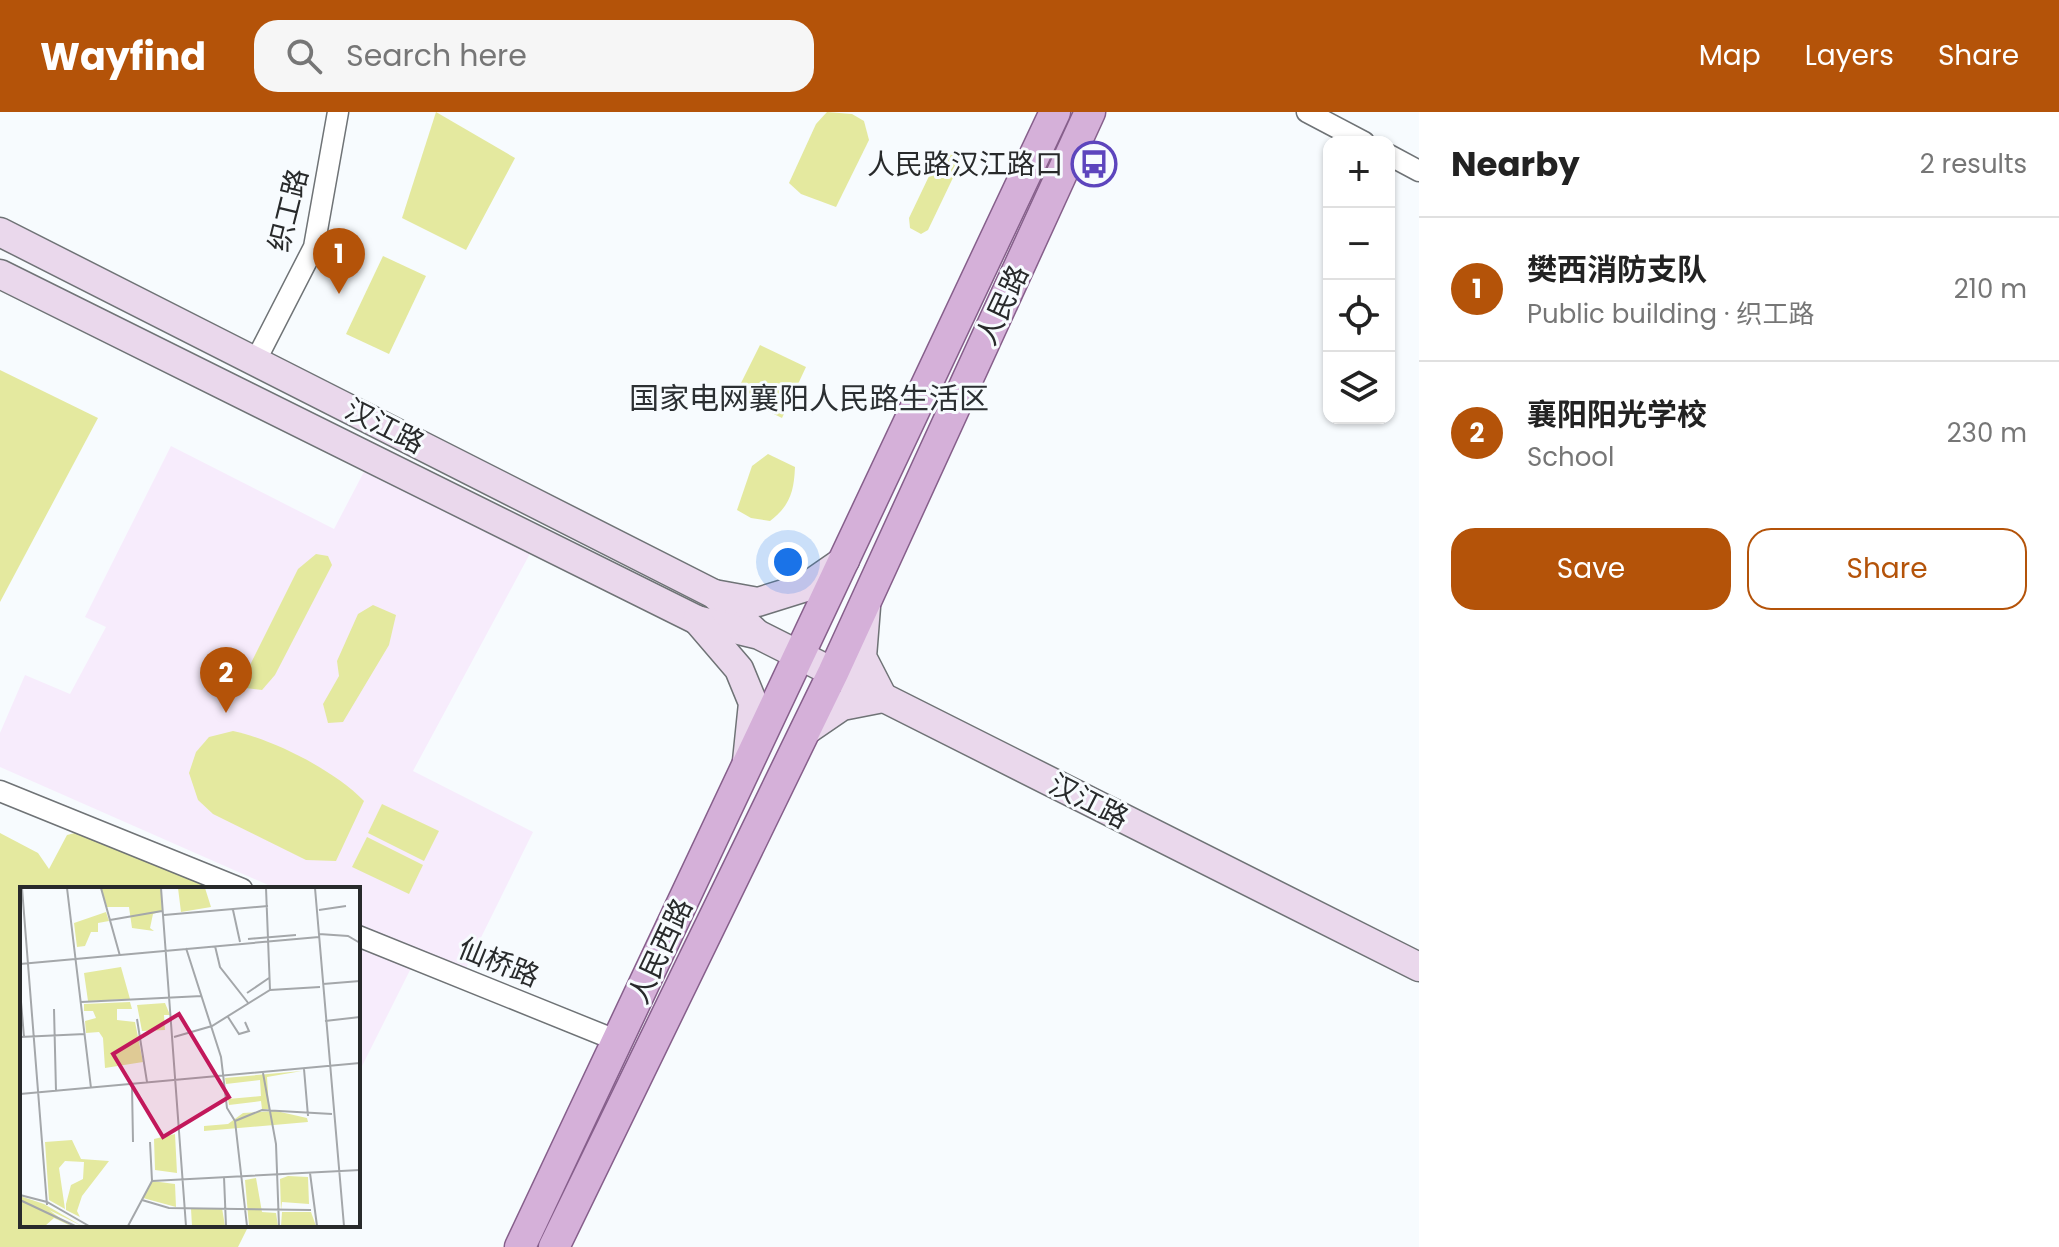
<!DOCTYPE html>
<html lang="en">
<head>
<meta charset="utf-8">
<style>
  :root { --surface:#fff; --page:#f6f6f6; --text:#222; --muted:#767676; --line:#e0e0e0; --accent:#b45309 }
  body { margin:0; font-family:Poppins,"Noto Sans SC",sans-serif; background:var(--page); color:var(--text) }
  .controls { position:absolute; right:24px; top:24px; display:grid; overflow:hidden; border-radius:16px; box-shadow:0 2px 6px #0004 }
  .controls button { width:72px; height:72px; display:grid; place-items:center; padding:0; border:0; border-bottom:2px solid var(--line); background:var(--surface); color:var(--text); font:40px sans-serif }
  .you { position:absolute; left:788px; top:450px; width:28px; height:28px; margin:-20px; border:6px solid #fff; border-radius:50%; background:#1a73e8; box-shadow:0 0 0 12px #1a73e833 }
  .badge { display:grid; place-items:center; width:52px; height:52px; border-radius:50%; background:var(--accent); color:#fff; font-size:26px; font-weight:700 }
  .pin { position:absolute; translate:-50% -66px; filter:drop-shadow(0 2px 4px #0008) }
  .pin::after { content:''; position:absolute; top:42px; width:28px; height:24px; background:inherit; clip-path:polygon(0 0,100% 0,50% 100%) }
  .list { margin:0; padding:0; list-style:none }
  h2 { display:flex; justify-content:space-between; align-items:center; height:104px; margin:0; padding:0 32px; font-size:34px }
  h2 small { font-size:26px; font-weight:400; color:var(--muted) }
  .list li { display:grid; grid-template-columns:52px 1fr auto; gap:24px; align-items:center; box-sizing:border-box; height:144px; padding:0 32px; border-top:2px solid var(--line) }
  .list b { display:block; font-size:30px; white-space:nowrap }
  .list p { margin:0; font-size:26px; white-space:nowrap; color:var(--muted) }
  .list em { font-size:26px; font-style:normal; color:var(--muted) }
  .actions { display:flex; gap:16px; padding:24px 32px }
  .actions a { flex:1; padding:18px 0; border:2px solid var(--accent); border-radius:24px; text-align:center; font-size:28px; color:var(--accent) }
  .actions .main { background:var(--accent); color:#fff }
  .icon { flex:none; width:44px; height:44px; fill:none; stroke:currentColor; stroke-width:2; stroke-linecap:round; stroke-linejoin:round }
  .map { position:relative; flex:none; width:1419px; height:1135px; overflow:hidden }
  header { display:flex; align-items:center; gap:48px; box-sizing:border-box; height:112px; padding:0 40px; background:var(--accent); color:#fff }
  header strong { font-size:38px }
  nav { display:flex; gap:44px; margin-inline-start:auto; font-size:28px }
  .search { width:560px; height:72px; background:var(--page); display:flex; align-items:center; gap:20px; box-sizing:border-box; padding:0 28px; border-radius:24px; color:var(--muted); font-size:30px }
  main { display:flex }
  aside { flex:1; background:var(--surface) }
  .map>svg:first-child { display:block }
</style>
</head>
<body>
<header>
<strong>Wayfind</strong>
<div class="search"><svg class="icon" aria-label="search" viewBox="0 0 24 24"><circle cx="10" cy="10" r="6"/><path d="M15 15l6 6"/></svg>Search here</div>
<nav><a>Map</a><a>Layers</a><a>Share</a></nav>
</header>
<main>
<div class="map">
<svg width="1419" height="1135" viewBox="0 0 1419 1135">
  <rect width="100%" height="100%" fill="#f7fbfe"/>
  <g fill="#f7ecfc">
    <path d="M 171,334 L 334,417 L 368,352 L 533,436 L 413,659 L 533,720 L 464,860 L 358,813 L 358,777 L 277,777 L 0,655 L 0,621 L 25,563 L 70,582 L 106,515 L 85,505 Z"/>
    <path d="M 358,825 L 413,852 L 358,962 Z"/>
  </g>
  <g fill="#e4e99f">
    <path d="M 436,0 L 515,46 L 466,138 L 402,106 Z"/>
    <path d="M 827,0 L 852,2 L 864,9 L 869,28 L 836,95 L 801,82 L 789,71 L 816,12 Z"/>
    <path d="M 942,37 L 962,47 L 928,118 L 921,122 L 910,116 L 909,106 Z"/>
    <path d="M 383,144 L 426,164 L 389,242 L 346,222 Z"/>
    <path d="M 760,233 L 806,255 L 782,306 L 735,283 Z"/>
    <path d="M 0,258 L 98,306 L 0,490 Z"/>
    <path d="M 768,342 L 795,355 C 794,379 790,394 770,409 L 751,406 L 737,398 L 752,354 Z"/>
    <path d="M 316,442 L 328,444 L 332,453 L 275,563 L 262,578 L 245,576 L 242,569 L 298,457 Z"/>
    <path d="M 373,493 L 396,503 L 389,533 L 343,610 L 328,611 L 323,592 L 339,564 L 337,549 L 358,502 Z"/>
    <path d="M 233,619 C 275,628 335,659 364,689 L 336,749 L 306,748 L 213,702 L 198,688 L 189,661 L 196,640 L 209,625 Z"/>
    <path d="M 382,692 L 439,719 L 424,749 L 368,721 Z"/>
    <path d="M 0,721 L 38,741 L 49,757 L 67,723 L 75,721 L 223,777 L 22,777 L 22,1113 L 249,1113 L 238,1135 L 0,1135 Z"/>
    <path d="M 367,725 L 423,753 L 409,782 L 352,755 Z"/>
  </g>
  <g fill="none" stroke-linecap="round" stroke-linejoin="round">
    <g stroke="#6f7376" stroke-width="23">
      <g id="street">
        <path d="M 1307,0 L 1364,30"/>
        <path d="M 1389,43 L 1419,59"/>
        <path d="M 256,248 L 314,135 L 338,0"/>
        <path d="M 0,679 L 242,777"/>
        <path d="M 358,824 L 618,929"/>
      </g>
    </g>
    <g stroke="#6f7376" stroke-width="31">
      <g id="secondary">
        <path d="M 0,120 L 714,482 L 755,520"/>
        <path d="M 0,162 L 697,508 L 759,523 L 1419,855"/>
        <path d="M 714,482 L 758,490 L 806,475 L 845,448"/>
        <path d="M 697,508 L 739,557 L 753,591 L 747,649"/>
        <path d="M 804,620 L 842,594 L 883,586 L 862,545 L 866,495"/>
      </g>
    </g>
    <g stroke="#865f8b" stroke-width="33">
      <g id="primary">
        <path d="M 520,1135 L 1055,0"/>
        <path d="M 554,1135 L 833,561 L 1090,0"/>
      </g>
    </g>
    <use href="#street" stroke="#fff" stroke-width="20"/>
    <use href="#secondary" stroke="#ead8ec" stroke-width="28"/>
    <use href="#primary" stroke="#d5b0d9" stroke-width="30"/>
  </g>
  <defs>
    <g id="bus-ring" transform="scale(2.3)"><circle r="9.5" fill="#f7fbfe" stroke="#5d45bd" stroke-width="1.5"/><path d="M-5-6H5V4H4V6H2V4H-2V6H-4V4H-5ZM-3.5-4V0h7V-4ZM-3.5 1.2v1.5H-2V1.2ZM2 1.2v1.5H3.5V1.2Z" fill="#5d45bd"/></g>
  </defs>
  <g fill-rule="evenodd">
    <use href="#bus-ring" x="1094" y="52"/>
  </g>
  <g text-anchor="middle" stroke-width="6" stroke-linejoin="round" paint-order="stroke">
    <g font-size="28" fill="#282a2b" stroke="#f7fbfe" text-anchor="end">
      <text x="1063" y="62">人民路汉江路口</text>
    </g>
    <g font-size="28" fill="#282a2b" stroke="#f7fbfe">
      <text transform="translate(288 98) rotate(-76)" y="10">织工路</text>
      <text transform="translate(1002 193) rotate(-65)" y="10">人民路</text>
      <text transform="translate(385 314) rotate(27)" y="10">汉江路</text>
      <text transform="translate(1089 689) rotate(27)" y="10">汉江路</text>
      <text transform="translate(660 839) rotate(-65)" y="10">人民西路</text>
      <text transform="translate(499 850) rotate(22)" y="10">仙桥路</text>
    </g>
    <g font-size="30" fill="#2b2f32" stroke="#f7fbfe">
      <text x="809" y="297">国家电网襄阳人民路生活区</text>
    </g>
  </g>
  <g transform="translate(20 775)">
    <rect width="340" height="340" fill="#f7fbfe"/>
    <path d="M 81,1 L 141,1 L 142,24 L 133,27 L 130,41 L 134,44 L 112,41 L 109,20 L 87,20 ZM 158,1 L 185,1 L 191,20 L 161,25 ZM 86,25 L 89,34 L 78,36 L 78,45 L 71,45 L 65,59 L 57,60 L 54,36 ZM 101,80 L 110,112 L 68,114 L 64,86 ZM 110,115 L 112,122 L 97,122 L 97,133 L 115,135 L 123,175 L 85,181 L 83,151 L 79,145 L 66,146 L 65,134 L 76,131 L 73,124 L 64,124 L 64,117 ZM 145,116 L 150,128 L 144,128 L 145,143 L 122,144 L 117,118 ZM 282,184 L 247,190 L 249,222 L 242,222 L 241,214 L 209,218 L 208,212 L 241,209 L 240,193 L 206,197 L 205,191 ZM 256,224 L 287,231 L 288,235 L 184,244 L 184,239 L 208,237 L 223,226 ZM 155,247 L 157,286 L 135,283 L 134,252 ZM 52,253 L 61,272 L 89,274 L 62,309 L 57,324 L 60,330 L 46,323 L 46,317 L 51,298 L 63,292 L 64,275 L 45,274 L 39,281 L 45,322 L 29,313 L 25,255 ZM 268,289 L 288,290 L 289,317 L 262,315 L 261,324 L 260,292 ZM 236,291 L 242,325 L 256,326 L 258,339 L 229,339 L 225,293 ZM 132,294 L 155,297 L 156,320 L 123,311 ZM 0,309 L 24,317 L 62,339 L 29,323 L 51,339 L 34,331 L 25,339 L 0,339 ZM 202,321 L 205,339 L 172,339 L 171,322 ZM 291,325 L 296,339 L 261,339 L 262,325 Z" fill="#e4e99f"/>
    <path fill="none" stroke="#a4a7aa" stroke-width="2" d="M 2,1 L 27,318M 47,1 L 71,201M 81,1 L 100,69M 141,1 L 166,339M 246,1 L 250,103M 295,1 L 324,339M 213,23 L 220,55M 299,23 L 326,19M 144,28 L 248,19M 90,33 L 142,24M 299,47 L 328,49 L 340,56M 228,52 L 276,48M 195,59 L 200,80 L 229,117M 166,61 L 201,170 L 207,221 L 215,234 L 227,339M 0,77 L 299,50M 303,97 L 340,94M 0,103 L 4,150M 227,106 L 249,91M 61,115 L 182,109M 34,122 L 36,204M 208,130 L 219,147 L 229,144 L 225,135M 117,132 L 127,195M 305,134 L 340,130M 0,150 L 65,147M 154,150 L 192,139 L 250,103 L 300,100M 284,182 L 288,229M 243,186 L 256,257 L 259,339M 112,199 L 113,255M 0,207 L 340,176M 215,234 L 242,223 L 312,227M 290,286 L 297,339M 204,290 L 206,339M 132,294 L 340,283M 0,308 L 27,315 L 69,339M 0,313 L 55,339M 122,313 L 149,321 L 291,323M 108,339 L 132,294 L 130,255"/>
    <path fill="#c2185b" fill-opacity="0.15" stroke="#c2185b" stroke-width="4" d="M 159,127 L 209,210 L 143,250 L 93,167 Z"/>
    <rect width="340" height="340" fill="none" stroke="#282a2b" stroke-width="4"/>
  </g>
</svg>
<div class="controls">
<button>+</button>
<button>−</button>
<button><svg class="icon" aria-label="locate" viewBox="0 0 24 24"><circle cx="12" cy="12" r="6"/><path d="M12 2v4M12 18v4M2 12h4M18 12h4"/></svg></button>
<button><svg class="icon" aria-label="layers" viewBox="0 0 24 24"><path d="M12 4l9 5-9 5-9-5zM3 14l9 5 9-5"/></svg></button>
</div>
<div class="you"></div>
<div class="pin badge" style="left:339px;top:182px">1</div>
<div class="pin badge" style="left:226px;top:601px">2</div>
</div>
<aside>
<h2>Nearby<small>2 results</small></h2>
<ul class="list">
<li><span class="badge">1</span><div><b>樊西消防支队</b><p>Public building · 织工路</p></div><em>210 m</em></li>
<li><span class="badge">2</span><div><b>襄阳阳光学校</b><p>School</p></div><em>230 m</em></li>
</ul>
<div class="actions"><a class="main">Save</a><a>Share</a></div>
</aside>
</main>
</body>
</html>
